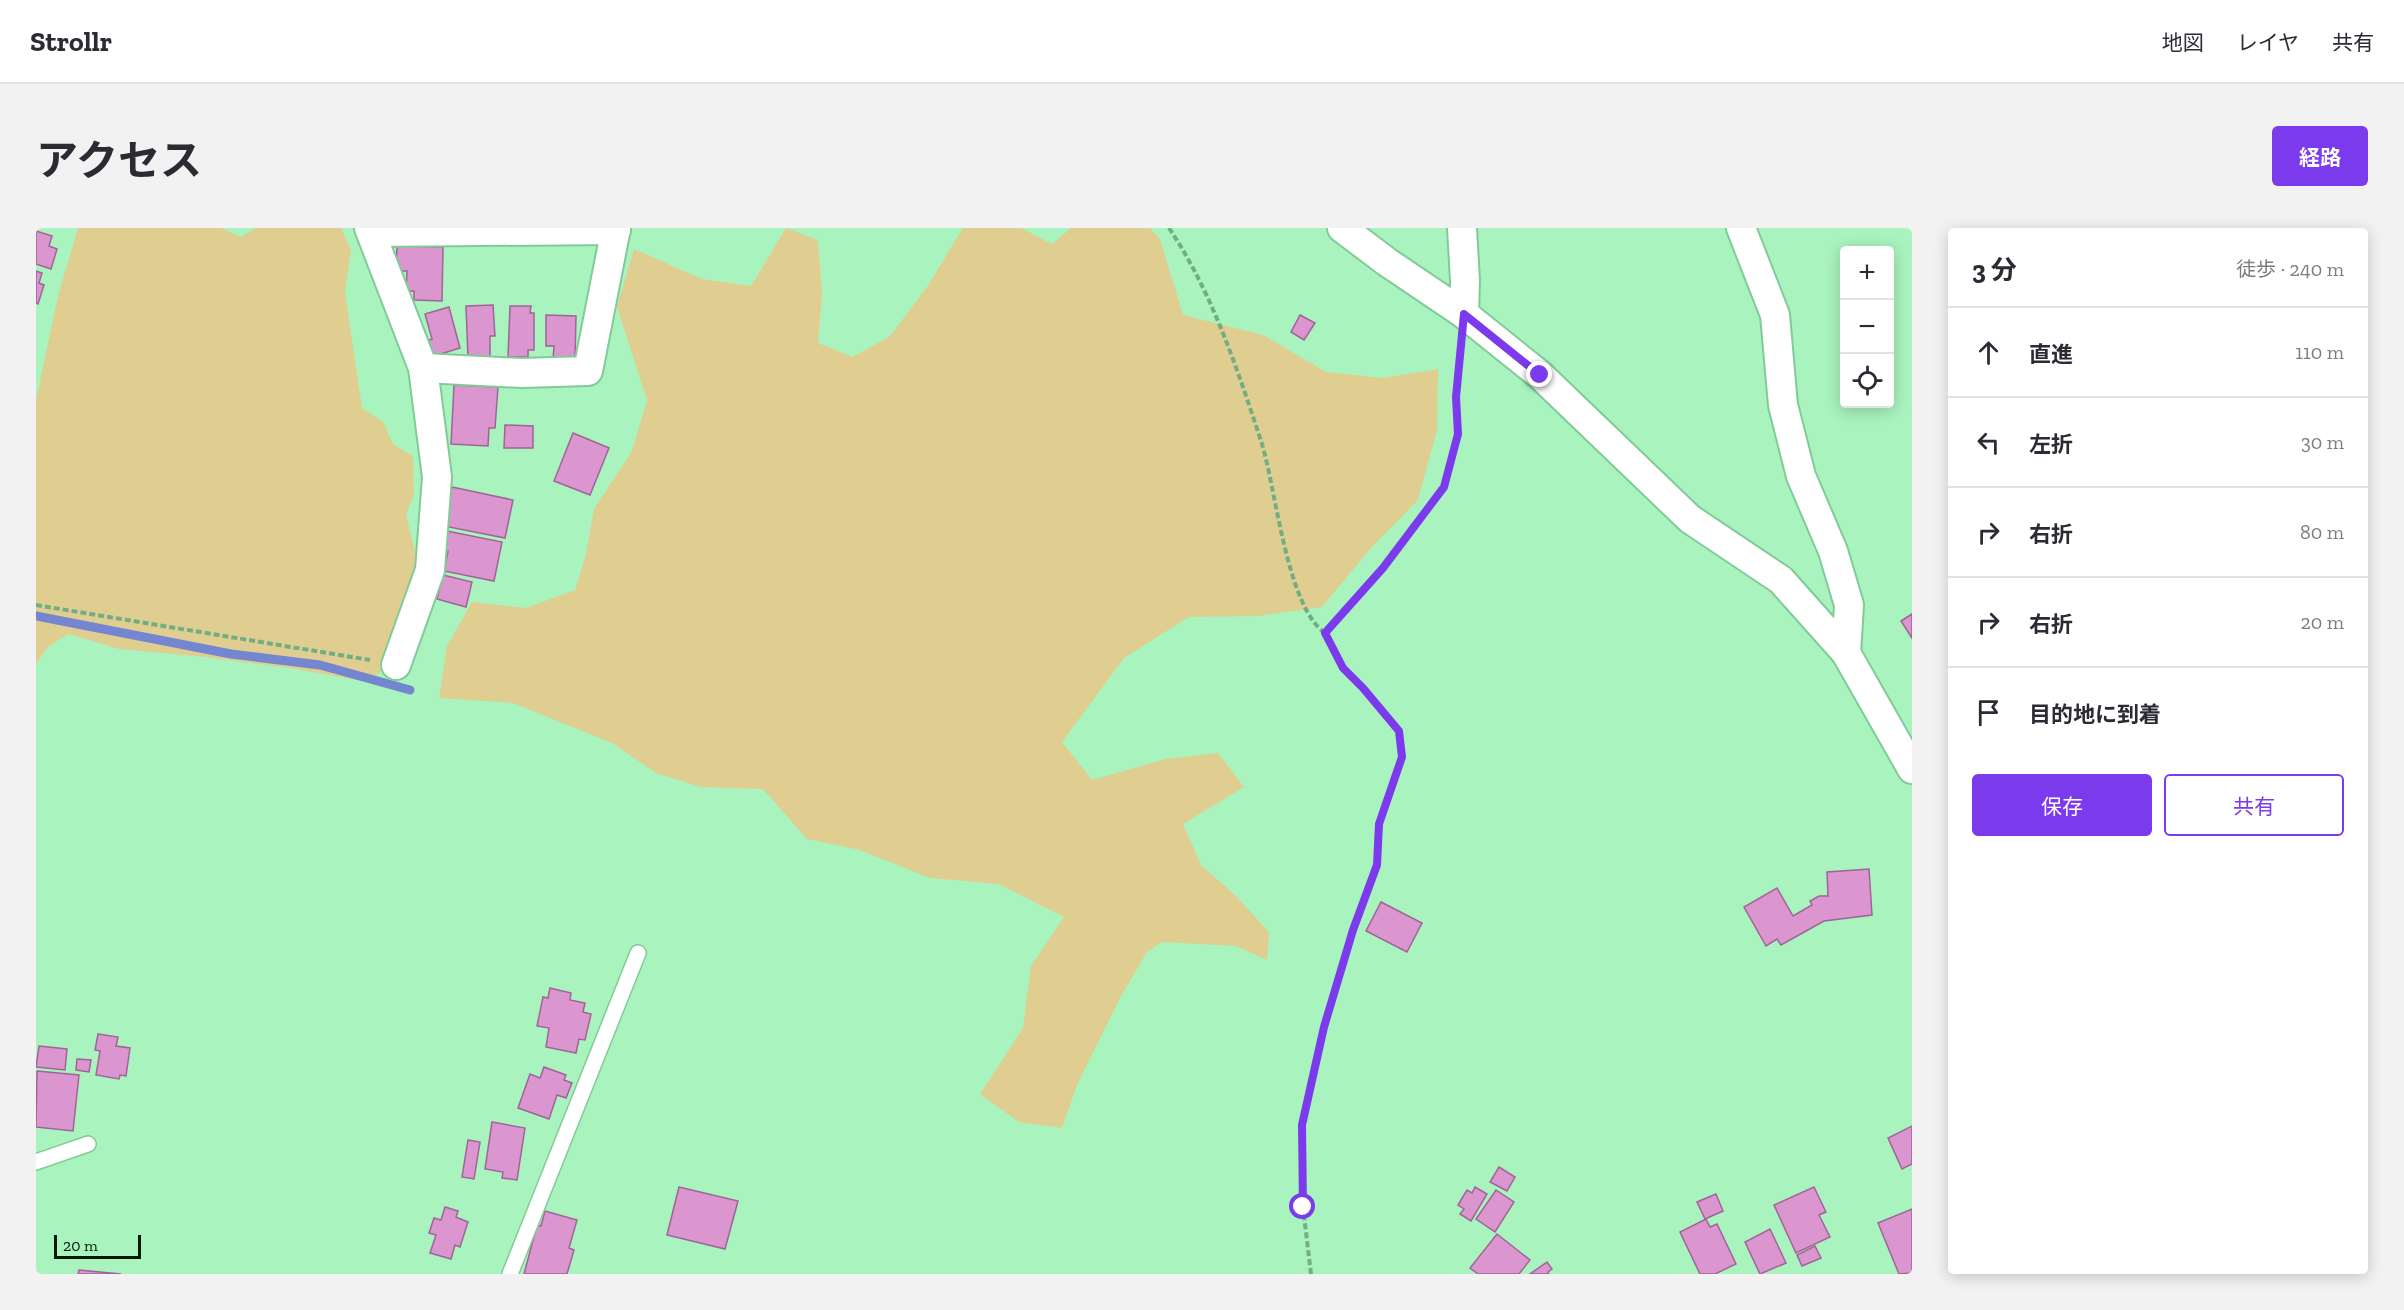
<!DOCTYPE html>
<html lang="ja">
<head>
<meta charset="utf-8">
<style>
  :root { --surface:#fff; --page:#f2f2f3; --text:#2b2b33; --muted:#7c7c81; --line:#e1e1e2; --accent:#7c3aed }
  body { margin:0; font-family:"Zilla Slab","Noto Sans JP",serif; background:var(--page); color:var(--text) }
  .controls { position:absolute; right:18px; top:18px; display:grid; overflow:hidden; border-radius:6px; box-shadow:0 3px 15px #0003 }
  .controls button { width:54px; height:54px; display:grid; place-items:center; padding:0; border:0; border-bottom:2px solid var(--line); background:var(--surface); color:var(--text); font:30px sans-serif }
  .scale { position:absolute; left:18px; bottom:15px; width:87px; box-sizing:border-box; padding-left:6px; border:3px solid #001705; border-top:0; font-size:16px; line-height:21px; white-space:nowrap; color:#001705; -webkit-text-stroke:4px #a8f3be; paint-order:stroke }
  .stop { position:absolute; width:18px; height:18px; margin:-14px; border:4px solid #7c3aed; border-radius:50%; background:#fff }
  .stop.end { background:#7c3aed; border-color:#fff; box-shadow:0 2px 6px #0008 }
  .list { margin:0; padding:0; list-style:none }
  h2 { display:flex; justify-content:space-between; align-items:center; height:78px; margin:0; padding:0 24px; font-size:26px }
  h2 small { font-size:20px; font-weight:400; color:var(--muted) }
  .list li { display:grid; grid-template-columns:39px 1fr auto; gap:18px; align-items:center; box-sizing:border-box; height:90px; padding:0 24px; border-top:2px solid var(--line) }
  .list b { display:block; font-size:22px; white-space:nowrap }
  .list em { font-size:20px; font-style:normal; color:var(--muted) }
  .actions { display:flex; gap:12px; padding:18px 24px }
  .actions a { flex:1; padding:14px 0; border:2px solid var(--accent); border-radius:6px; text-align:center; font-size:21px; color:var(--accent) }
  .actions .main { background:var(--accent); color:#fff }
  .icon { flex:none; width:33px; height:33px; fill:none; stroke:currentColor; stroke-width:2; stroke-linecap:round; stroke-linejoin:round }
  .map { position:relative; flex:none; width:1876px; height:1046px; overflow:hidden; border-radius:6px }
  header { display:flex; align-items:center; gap:36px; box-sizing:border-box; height:84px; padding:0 30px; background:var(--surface); border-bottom:2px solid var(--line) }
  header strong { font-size:28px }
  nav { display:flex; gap:33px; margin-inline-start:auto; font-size:21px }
  .intro { display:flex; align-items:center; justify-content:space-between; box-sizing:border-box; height:144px; padding:0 36px }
  h1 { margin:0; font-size:42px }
  .button { padding:15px 27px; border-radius:6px; background:var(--accent); color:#fff; font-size:21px; font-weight:700 }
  main { display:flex; gap:36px; padding:0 36px }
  aside { flex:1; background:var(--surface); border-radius:6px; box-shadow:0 3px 15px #0003 }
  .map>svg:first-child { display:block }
</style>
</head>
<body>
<header>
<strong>Strollr</strong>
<nav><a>地図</a><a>レイヤ</a><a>共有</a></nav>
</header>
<div class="intro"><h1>アクセス</h1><a class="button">経路</a></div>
<main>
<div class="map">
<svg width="1876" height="1046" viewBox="0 0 1876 1046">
  <rect width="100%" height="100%" fill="#a8f3be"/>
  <g fill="#e0ce91">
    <path d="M 42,0 L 186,0 L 205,9 L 220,0 L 305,0 L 315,22 L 309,64 L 326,180 L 347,194 L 357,216 L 377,228 L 378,266 L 370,287 L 382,336 L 352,428 L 344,445 L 326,453 L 260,441 L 170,429 L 83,421 L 32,406 L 12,419 L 0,436 L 0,172 L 22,68 Z"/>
    <path d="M 750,0 L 782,12 L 786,65 L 782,115 L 817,129 L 854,108 L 891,59 L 927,0 L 985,0 L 1016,16 L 1035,0 L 1114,0 L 1124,11 L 1147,87 L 1227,107 L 1290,144 L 1346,150 L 1402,141 L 1401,202 L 1382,272 L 1334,321 L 1286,379 L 1222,388 L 1153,389 L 1088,430 L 1026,514 L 1056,552 L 1130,531 L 1182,525 L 1208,559 L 1147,596 L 1165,637 L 1198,666 L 1233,704 L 1231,732 L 1200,718 L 1126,714 L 1111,724 L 1084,770 L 1041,857 L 1026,900 L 983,894 L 944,866 L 987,800 L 995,738 L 1028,689 L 963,656 L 894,650 L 824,622 L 771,611 L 727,561 L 665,559 L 620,545 L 576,515 L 477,475 L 403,470 L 411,418 L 436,374 L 490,380 L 539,362 L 550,326 L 558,281 L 596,223 L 611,172 L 581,79 L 598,21 L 666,51 L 715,58 Z"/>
  </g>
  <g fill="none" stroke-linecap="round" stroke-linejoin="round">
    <path stroke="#7586d0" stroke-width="9" d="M 0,388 L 195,426 L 284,437 L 374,462"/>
  </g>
  <g fill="#db95cf" stroke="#a06497" stroke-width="1.5">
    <path d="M 0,3 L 16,8 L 13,18 L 21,21 L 15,41 L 0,36 Z"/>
    <path d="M 361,18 L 407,19 L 406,73 L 378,72 L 378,63 L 370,63 L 371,43 L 360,43 Z"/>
    <path d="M 0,43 L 6,45 L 3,55 L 8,57 L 2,76 L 0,75 Z"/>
    <path d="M 457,77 L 459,108 L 454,108 L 454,129 L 432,130 L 430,78 Z"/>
    <path d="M 474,78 L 495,78 L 494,85 L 498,85 L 498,122 L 492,122 L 492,129 L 472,129 Z"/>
    <path d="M 413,79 L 424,120 L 395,129 L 391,113 L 396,111 L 389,86 Z"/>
    <path d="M 510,87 L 540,88 L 539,131 L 517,131 L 518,118 L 510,118 Z"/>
    <path d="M 1264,87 L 1279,95 L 1268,112 L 1255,104 Z"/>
    <path d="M 418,157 L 462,159 L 459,200 L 453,200 L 452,218 L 415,216 Z"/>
    <path d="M 469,197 L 497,198 L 497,220 L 468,220 Z"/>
    <path d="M 537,205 L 573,220 L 554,267 L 518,253 Z"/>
    <path d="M 416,259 L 477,272 L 469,310 L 408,298 Z"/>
    <path d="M 411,303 L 466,314 L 458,353 L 408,343 L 412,323 L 407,322 Z"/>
    <path d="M 407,347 L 436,354 L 430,379 L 401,371 Z"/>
    <path d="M 1876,386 L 1876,410 L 1865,393 Z"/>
    <path d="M 1833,641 L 1836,687 L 1788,693 L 1745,717 L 1741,711 L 1730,718 L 1708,679 L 1741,660 L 1757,688 L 1776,677 L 1774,673 L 1783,668 L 1792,668 L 1791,644 Z"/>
    <path d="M 1345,674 L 1386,695 L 1371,724 L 1330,703 Z"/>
    <path d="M 514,760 L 535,765 L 534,772 L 549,775 L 547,784 L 555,786 L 549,812 L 543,811 L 540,825 L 510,819 L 513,800 L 501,798 L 507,769 L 512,770 Z"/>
    <path d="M 62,806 L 82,809 L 80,818 L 94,820 L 90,848 L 84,847 L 83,851 L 60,847 L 64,823 L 59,822 Z"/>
    <path d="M 3,818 L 31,821 L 29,842 L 0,839 Z"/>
    <path d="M 41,831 L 55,832 L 53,844 L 40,842 Z"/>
    <path d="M 508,839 L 530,847 L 528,852 L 536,855 L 530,870 L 521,867 L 513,891 L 482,880 L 494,846 L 504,850 Z"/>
    <path d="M 1,843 L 43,847 L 37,903 L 0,899 Z"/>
    <path d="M 456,894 L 489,900 L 481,952 L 466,950 L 467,944 L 449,941 Z"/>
    <path d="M 1876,898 L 1876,936 L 1866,941 L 1852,910 Z"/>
    <path d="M 432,912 L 444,914 L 438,951 L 426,949 Z"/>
    <path d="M 1463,939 L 1479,949 L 1471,963 L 1454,954 Z"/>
    <path d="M 643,959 L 702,973 L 689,1021 L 631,1007 Z"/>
    <path d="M 1439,959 L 1451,966 L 1435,993 L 1424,986 L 1428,981 L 1422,977 L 1431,962 L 1436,965 Z"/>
    <path d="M 1778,959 L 1790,984 L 1783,987 L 1794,1009 L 1760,1025 L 1738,977 Z"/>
    <path d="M 1460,962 L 1478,974 L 1459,1004 L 1440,991 Z"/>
    <path d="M 1680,966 L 1687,983 L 1669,991 L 1661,974 Z"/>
    <path d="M 409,979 L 422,983 L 420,989 L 432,994 L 424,1019 L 419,1017 L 415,1031 L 394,1025 L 400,1007 L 393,1005 L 398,990 L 405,992 Z"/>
    <path d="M 1876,981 L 1876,1045 L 1863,1046 L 1842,995 Z"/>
    <path d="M 509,983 L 541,992 L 533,1020 L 538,1022 L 531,1046 L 488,1046 L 501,997 L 505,998 Z"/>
    <path d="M 1670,991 L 1674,999 L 1681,996 L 1700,1036 L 1679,1046 L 1664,1046 L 1644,1004 Z"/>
    <path d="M 1734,1001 L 1750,1035 L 1724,1046 L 1709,1014 Z"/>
    <path d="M 1461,1006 L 1494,1032 L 1483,1046 L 1442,1046 L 1434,1040 Z"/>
    <path d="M 1779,1018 L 1785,1030 L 1766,1038 L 1761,1027 Z"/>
    <path d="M 1511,1034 L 1516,1041 L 1512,1044 L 1513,1046 L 1494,1046 Z"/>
    <path d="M 43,1042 L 85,1046 L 42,1046 Z"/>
  </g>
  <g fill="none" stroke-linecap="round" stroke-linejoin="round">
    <g stroke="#82cb98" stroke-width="18">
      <g id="service">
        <path d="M 0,934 L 52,916"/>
        <path d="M 474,1046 L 602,725"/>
      </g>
    </g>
    <g stroke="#82cb98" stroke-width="32">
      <g id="minor">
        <path d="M 333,0 L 387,140 L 401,249 L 394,342 L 360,437"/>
        <path d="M 1306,0 L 1351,34 L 1428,86 L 1504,147 L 1654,291 L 1745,352 L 1810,425 L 1876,541"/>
        <path d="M 1426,0 L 1429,53 L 1428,86"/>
        <path d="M 1705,0 L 1739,87 L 1747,177 L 1765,248 L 1797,323 L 1813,377 L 1810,425"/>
        <path d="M 335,4 L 580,2"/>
        <path d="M 387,140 L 485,145 L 552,143 L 580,0"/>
      </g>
    </g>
    <g stroke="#72ad83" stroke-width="4" stroke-dasharray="6 3" stroke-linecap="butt">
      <path d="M 1133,0 C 1176,64 1201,140 1225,213 C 1240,259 1250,378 1289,405"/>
      <path d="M 0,377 L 334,432"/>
      <path d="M 1275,1046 L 1267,979 L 1266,897 L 1288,799 L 1317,702 L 1341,637 L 1343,596 L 1366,529 L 1363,503 L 1327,460 L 1307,440 L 1289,405 L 1347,340 L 1408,259 L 1422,206 L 1420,169 L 1424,120"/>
    </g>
    <use href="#service" stroke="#fff" stroke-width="15"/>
    <use href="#minor" stroke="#fff" stroke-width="28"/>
  </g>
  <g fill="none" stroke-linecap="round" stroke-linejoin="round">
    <path stroke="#7c3aed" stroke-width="8" d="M 1267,979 L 1266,897 L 1288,799 L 1317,702 L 1341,637 L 1343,596 L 1366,529 L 1363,503 L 1327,460 L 1307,440 L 1289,405 L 1347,340 L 1408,259 L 1422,206 L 1420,169 L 1428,86 L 1504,147"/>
  </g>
</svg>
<div class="controls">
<button>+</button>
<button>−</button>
<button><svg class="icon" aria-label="locate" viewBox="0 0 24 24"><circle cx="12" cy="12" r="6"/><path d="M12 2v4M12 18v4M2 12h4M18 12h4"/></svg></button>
</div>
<div class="scale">20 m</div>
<div class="stop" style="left:1267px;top:979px"></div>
<div class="stop end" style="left:1504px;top:147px"></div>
</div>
<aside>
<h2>3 分<small>徒歩 · 240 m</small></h2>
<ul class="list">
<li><svg class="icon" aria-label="ahead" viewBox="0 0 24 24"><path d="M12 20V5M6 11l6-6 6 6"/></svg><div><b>直進</b></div><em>110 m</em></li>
<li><svg class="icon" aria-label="left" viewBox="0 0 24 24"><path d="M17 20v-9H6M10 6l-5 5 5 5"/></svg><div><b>左折</b></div><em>30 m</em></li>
<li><svg class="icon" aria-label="right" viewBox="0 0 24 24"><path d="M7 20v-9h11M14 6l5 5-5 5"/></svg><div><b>右折</b></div><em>80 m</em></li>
<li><svg class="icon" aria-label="right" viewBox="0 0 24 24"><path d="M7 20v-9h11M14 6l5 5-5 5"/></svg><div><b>右折</b></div><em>20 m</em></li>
<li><svg class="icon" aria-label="arrive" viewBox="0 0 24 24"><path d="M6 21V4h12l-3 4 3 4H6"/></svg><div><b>目的地に到着</b></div></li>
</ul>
<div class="actions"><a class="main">保存</a><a>共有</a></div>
</aside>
</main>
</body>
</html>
